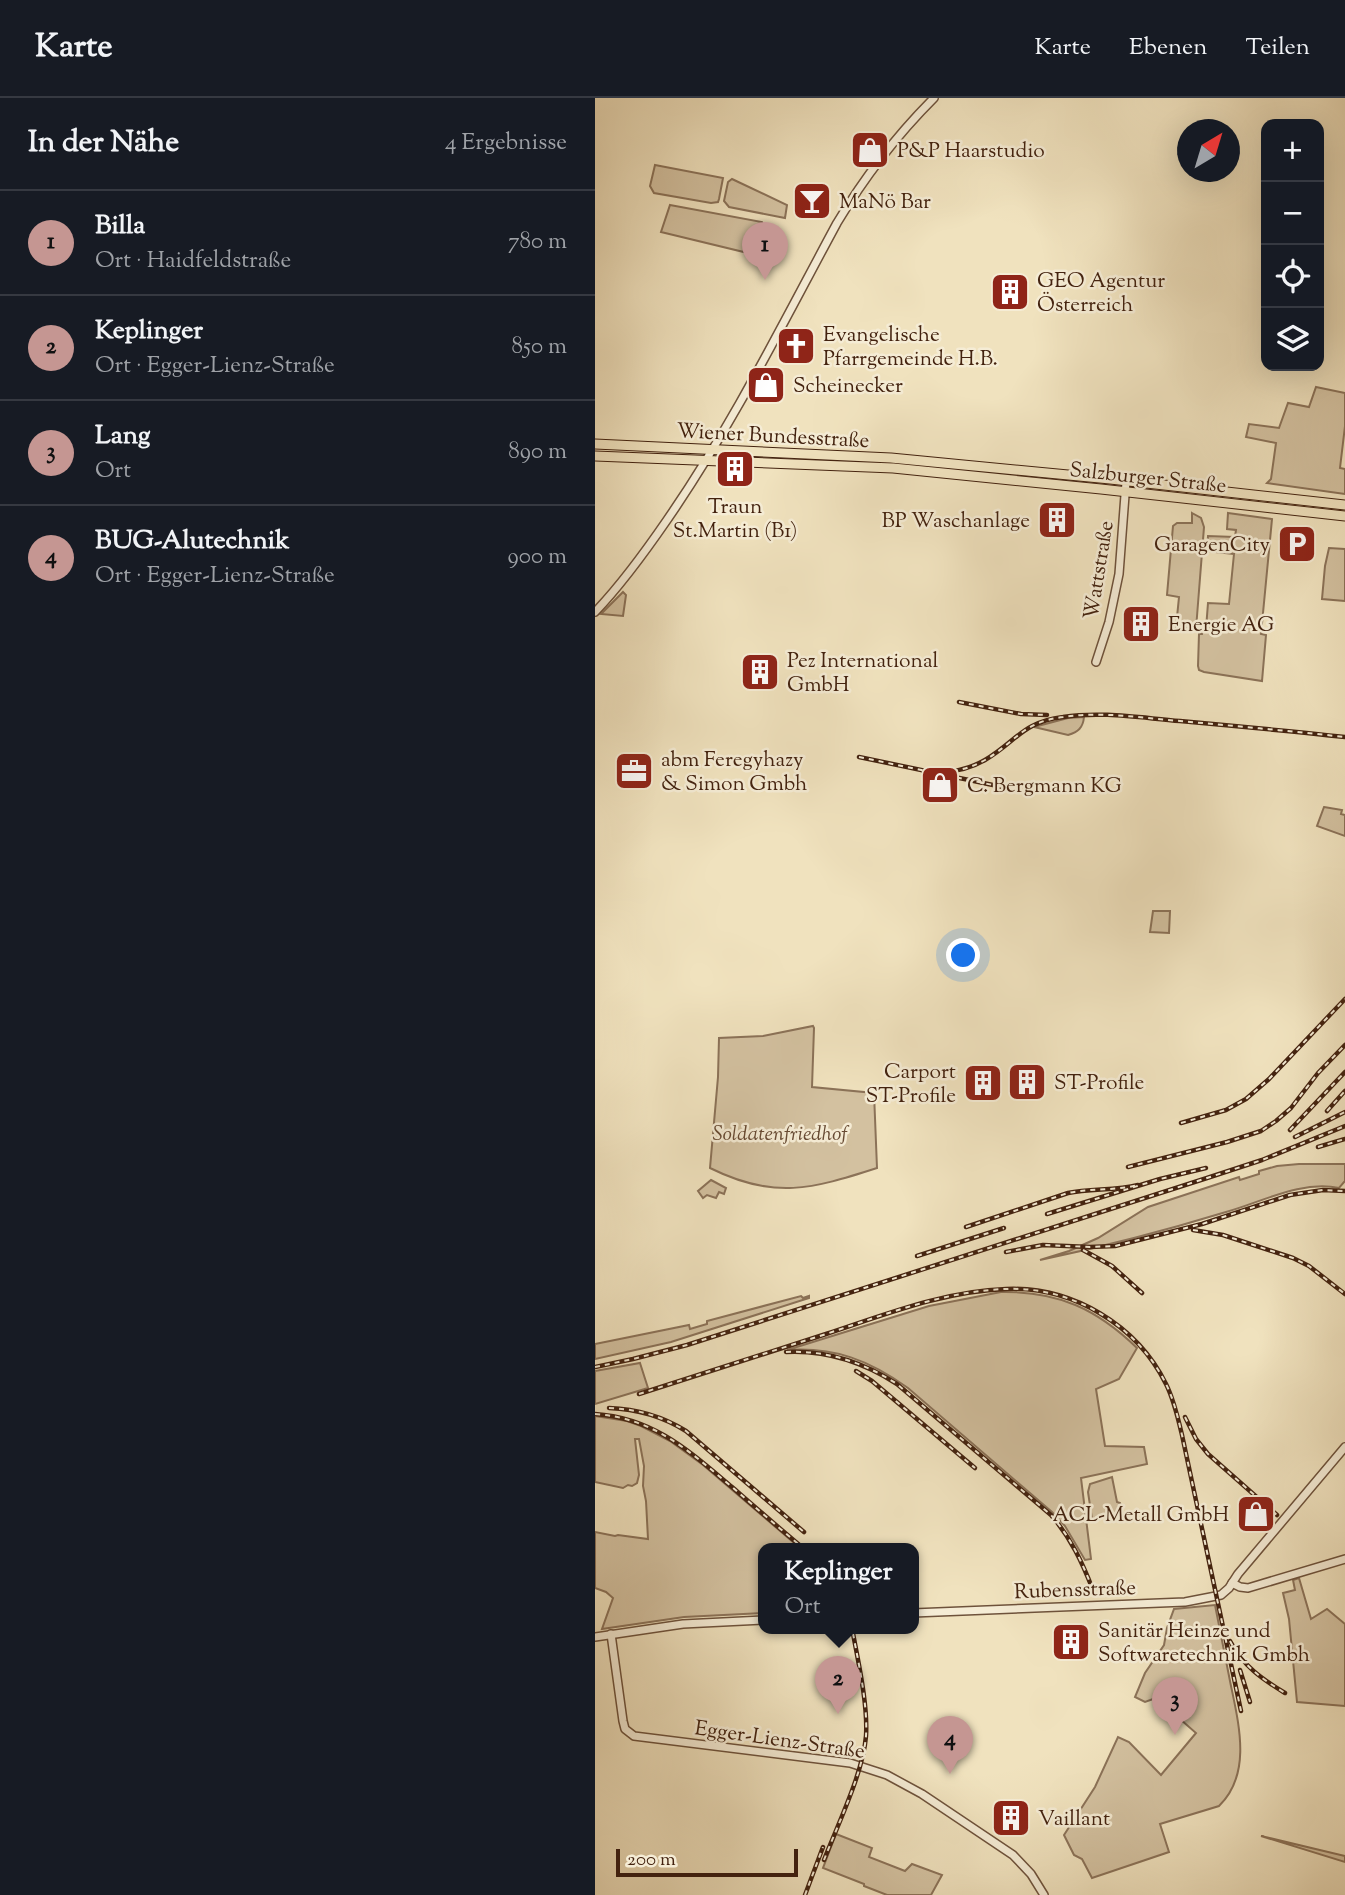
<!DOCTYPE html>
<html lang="de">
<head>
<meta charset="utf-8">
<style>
  :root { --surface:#171b24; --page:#242831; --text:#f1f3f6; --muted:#9ea1a6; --line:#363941; --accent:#c59692 }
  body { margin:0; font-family:"Sorts Mill Goudy",serif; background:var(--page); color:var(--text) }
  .controls { position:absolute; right:21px; top:21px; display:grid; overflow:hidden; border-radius:14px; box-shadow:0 7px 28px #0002 }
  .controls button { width:63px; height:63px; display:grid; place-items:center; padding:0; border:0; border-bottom:2px solid var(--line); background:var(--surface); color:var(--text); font:35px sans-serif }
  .compass { position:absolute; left:582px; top:21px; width:63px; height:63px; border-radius:50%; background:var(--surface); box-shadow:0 7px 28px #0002; rotate:38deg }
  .scale { position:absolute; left:21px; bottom:18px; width:182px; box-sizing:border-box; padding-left:7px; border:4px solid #43220f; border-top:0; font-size:19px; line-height:24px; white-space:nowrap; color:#43220f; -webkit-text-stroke:5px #f5ecd5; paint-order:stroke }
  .you { position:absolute; left:369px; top:858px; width:24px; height:24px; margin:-18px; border:5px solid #fff; border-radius:50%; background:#1a73e8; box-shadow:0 0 0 10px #1a73e833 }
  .badge { display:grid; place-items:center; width:46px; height:46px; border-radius:50%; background:var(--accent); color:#111; font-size:23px; font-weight:700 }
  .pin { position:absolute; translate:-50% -58px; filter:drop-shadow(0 2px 4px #0008) }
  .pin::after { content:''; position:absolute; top:37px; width:24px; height:21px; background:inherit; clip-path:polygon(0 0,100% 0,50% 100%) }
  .popup { position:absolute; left:163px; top:1445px; width:161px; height:91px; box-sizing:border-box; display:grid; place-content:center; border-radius:14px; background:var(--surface); filter:drop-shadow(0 2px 5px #0005); font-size:23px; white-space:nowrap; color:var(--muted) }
  .popup b { font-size:26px; color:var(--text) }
  .popup::after { content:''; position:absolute; left:50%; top:100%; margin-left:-14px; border:14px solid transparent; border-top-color:var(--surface) }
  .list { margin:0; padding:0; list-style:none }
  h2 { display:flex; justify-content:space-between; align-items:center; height:91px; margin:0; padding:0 28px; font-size:30px }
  h2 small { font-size:23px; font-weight:400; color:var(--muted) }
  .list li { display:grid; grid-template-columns:46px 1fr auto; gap:21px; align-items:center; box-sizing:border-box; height:105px; padding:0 28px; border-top:2px solid var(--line) }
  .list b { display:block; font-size:26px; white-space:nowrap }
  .list p { margin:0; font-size:23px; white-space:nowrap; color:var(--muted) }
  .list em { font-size:23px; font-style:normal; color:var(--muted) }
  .icon { flex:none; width:38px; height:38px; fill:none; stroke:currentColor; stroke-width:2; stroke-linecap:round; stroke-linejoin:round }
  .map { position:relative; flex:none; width:750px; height:1797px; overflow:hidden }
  header { display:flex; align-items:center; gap:42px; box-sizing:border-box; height:98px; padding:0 35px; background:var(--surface); border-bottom:2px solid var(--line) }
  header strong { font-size:33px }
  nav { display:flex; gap:38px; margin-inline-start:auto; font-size:24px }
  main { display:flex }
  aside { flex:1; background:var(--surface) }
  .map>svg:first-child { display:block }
</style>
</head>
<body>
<header>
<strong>Karte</strong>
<nav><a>Karte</a><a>Ebenen</a><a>Teilen</a></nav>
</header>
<main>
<aside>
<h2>In der Nähe<small>4 Ergebnisse</small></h2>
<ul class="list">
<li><span class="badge">1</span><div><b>Billa</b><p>Ort · Haidfeldstraße</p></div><em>780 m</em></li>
<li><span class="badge">2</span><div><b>Keplinger</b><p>Ort · Egger-Lienz-Straße</p></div><em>850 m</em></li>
<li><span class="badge">3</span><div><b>Lang</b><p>Ort</p></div><em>890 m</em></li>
<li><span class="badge">4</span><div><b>BUG-Alutechnik</b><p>Ort · Egger-Lienz-Straße</p></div><em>900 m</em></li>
</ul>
</aside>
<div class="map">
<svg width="750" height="1797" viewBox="0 0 750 1797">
  <rect width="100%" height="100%" fill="#f0e2be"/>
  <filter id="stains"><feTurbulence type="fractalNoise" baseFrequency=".00286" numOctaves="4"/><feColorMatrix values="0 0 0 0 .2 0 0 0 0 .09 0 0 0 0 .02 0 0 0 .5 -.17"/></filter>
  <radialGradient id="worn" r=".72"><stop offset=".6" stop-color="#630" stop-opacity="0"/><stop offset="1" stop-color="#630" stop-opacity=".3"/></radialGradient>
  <g fill="#d3c1a0" stroke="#8b7258" stroke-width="2">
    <path d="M 60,67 L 128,80 L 124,101 L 123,104 L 116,105 L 59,95 L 55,88 Z"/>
    <path d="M 137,81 L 192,107 L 190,120 L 134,109 L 129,103 L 133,84 Z"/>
    <path d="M 75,107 L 167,124 L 169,131 L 157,156 L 66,134 Z"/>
    <path d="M 721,289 L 750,295 L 750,328 L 745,370 L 750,371 L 750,396 L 672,385 L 676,381 L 681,345 L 651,339 L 654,326 L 684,330 L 693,305 L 714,309 Z"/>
    <path d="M 597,415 L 606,420 L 609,429 L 601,531 L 581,529 L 584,499 L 572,497 L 578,428 L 582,425 L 597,425 Z"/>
    <path d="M 633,415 L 677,421 L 666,536 L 671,537 L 667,583 L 609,574 L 604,572 L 603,568 L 604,536 L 607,536 L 608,531 L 611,531 L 613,505 L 634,506 L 639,456 L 612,453 L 613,438 L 640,439 L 641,432 L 632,431 Z"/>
    <path d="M 734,450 L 750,451 L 750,503 L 727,501 L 730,468 Z"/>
    <path d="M 28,494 L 31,497 L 28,518 L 6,516 Z"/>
    <path d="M 489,619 C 488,630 483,634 473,637 L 439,629 L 473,620 Z"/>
    <path d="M 729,709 L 747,712 L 746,716 L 750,717 L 750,738 L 722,728 Z"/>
    <path d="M 558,813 L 575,813 L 574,835 L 555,834 Z"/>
    <path d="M 218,928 L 219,930 L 217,989 L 279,995 L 282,1070 C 217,1091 179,1102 115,1070 L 123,979 L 124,940 L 168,938 Z"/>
    <path d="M 704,1066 L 750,1066 L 750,1083 L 744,1090 C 706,1082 667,1104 631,1114 C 569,1133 507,1149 445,1162 L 474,1153 L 503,1140 L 553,1109 L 644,1079 L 645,1082 L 664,1076 L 664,1073 L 682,1068 Z"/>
    <path d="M 116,1082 L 131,1090 L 129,1096 L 124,1094 L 121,1100 L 112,1097 L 108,1100 L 103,1093 Z"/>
    <path d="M 406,1194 C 463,1193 502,1211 542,1250 L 524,1281 L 501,1291 L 510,1348 L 549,1349 L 552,1366 L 486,1380 L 496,1461 L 490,1462 L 470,1428 L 457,1414 L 313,1290 C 274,1262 240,1249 192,1252 L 334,1208 Z"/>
    <path d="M 206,1198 L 208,1200 L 214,1198 L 214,1200 L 76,1244 L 0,1261 L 0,1246 L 94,1227 L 95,1231 L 112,1226 L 112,1223 Z"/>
    <path d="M 45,1265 L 53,1290 L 0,1306 L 0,1273 Z"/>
    <path d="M 0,1318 L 32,1323 L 46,1328 L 75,1343 L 108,1367 L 205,1450 L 168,1450 L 168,1515 L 89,1519 L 7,1531 L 18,1500 L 11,1494 L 0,1490 L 0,1434 L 20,1438 L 23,1437 L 53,1441 L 51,1403 L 48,1388 L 49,1368 L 44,1341 L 40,1341 L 44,1377 L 42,1385 L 37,1388 L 33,1387 L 28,1390 L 0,1384 Z"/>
    <path d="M 517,1379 L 522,1404 L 525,1405 L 528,1417 L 497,1421 L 493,1394 L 495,1386 Z"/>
    <path d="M 704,1480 L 716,1521 L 732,1511 L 750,1526 L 750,1608 L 702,1604 L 694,1521 L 688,1495 L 700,1492 L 698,1482 Z"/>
    <path d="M 620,1507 C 625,1532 630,1557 635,1583 C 643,1623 658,1675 624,1708 L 565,1726 L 574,1754 L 497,1780 L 487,1761 L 479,1757 L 469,1737 L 500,1689 L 523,1639 L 534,1644 L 566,1677 L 601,1635 L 561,1600 L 550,1604 L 540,1599 L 550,1575 L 569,1547 L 572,1530 L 579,1511 Z"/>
    <path d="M 241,1736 L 277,1750 L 274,1759 L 310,1773 L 317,1766 L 347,1777 L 336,1797 L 292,1797 L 269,1788 L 269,1786 L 228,1770 Z"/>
    <path d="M 666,1738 L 750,1758 L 750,1764 Z"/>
  </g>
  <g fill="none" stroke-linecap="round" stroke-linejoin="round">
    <g stroke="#6e523b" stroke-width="10">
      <g id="minor">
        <path d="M 0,514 C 27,486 50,454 72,422 C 137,328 188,225 242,125 C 269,80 302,37 339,0"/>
        <path d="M 501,564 L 514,524 L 524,476 L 531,384"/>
        <path d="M 637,1485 L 645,1489 L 653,1490 L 750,1461"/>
        <path d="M 318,1515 L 590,1504 L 626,1497 L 634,1490 L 643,1476 L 750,1349"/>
        <path d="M 16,1536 L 28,1623 L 30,1631 L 39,1638 L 255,1665 L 292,1677 L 327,1696 L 418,1757 L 436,1776 L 449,1797"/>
        <path d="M 0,1539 L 88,1526 L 168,1522"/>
      </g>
    </g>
    <g stroke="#43220f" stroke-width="11">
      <g id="major">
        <path d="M 0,346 L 296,360 L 515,381 L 750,407"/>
        <path d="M 0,358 L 298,370 L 506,391 L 750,418"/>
      </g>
    </g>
    <use href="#minor" stroke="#f5ecd5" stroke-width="7"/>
    <use href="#major" stroke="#f0e2be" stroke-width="9"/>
    <g stroke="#43220f" stroke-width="4.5">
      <g id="rail">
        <path d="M 364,604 L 426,616 L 452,617"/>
        <path d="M 264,659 L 417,691"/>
        <path d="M 328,673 C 349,676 371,673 390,662 C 421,644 427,624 468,619 C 507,613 546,620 585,623 C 640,628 695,633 750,639"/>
        <path d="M 732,1013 L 750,993"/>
        <path d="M 586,1025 L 631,1012 L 651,1001 L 674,981 L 750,901"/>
        <path d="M 695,1032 L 750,974"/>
        <path d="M 700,1039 L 750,1014"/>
        <path d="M 723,1049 L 750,1041"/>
        <path d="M 533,1069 L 632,1044 L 666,1033 L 681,1023 L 696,1010 L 723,975 L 750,947"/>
        <path d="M 452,1116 L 565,1081 L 611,1070"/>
        <path d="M 371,1129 L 473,1095 C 496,1090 520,1093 543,1087"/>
        <path d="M 598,1132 L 628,1137 L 698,1160 L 714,1168 L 750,1196"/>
        <path d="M 488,1152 L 517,1168 L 547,1195"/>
        <path d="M 411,1154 L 448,1147 L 495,1149 L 520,1148 L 607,1126 L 695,1097 L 728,1092 L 750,1093"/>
        <path d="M 322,1158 L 409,1130"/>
        <path d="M 191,1254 C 231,1252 268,1264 302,1286 L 456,1417 C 476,1440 487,1464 498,1492"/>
        <path d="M 0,1269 L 38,1261 L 92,1247 L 612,1080 L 667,1062 L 750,1028"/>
        <path d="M 261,1273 L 277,1283 L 380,1370"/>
        <path d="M 44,1296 C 106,1276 168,1256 231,1236 C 289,1217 349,1193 411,1191 C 477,1188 542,1227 571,1286 C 579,1302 583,1320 587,1337 L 646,1613"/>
        <path d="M 14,1310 C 42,1311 67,1318 91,1333 L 209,1434"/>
        <path d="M 0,1316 C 59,1320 94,1353 137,1389 C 160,1409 184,1430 208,1450"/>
        <path d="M 590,1319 L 601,1341 L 613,1356 L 682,1417"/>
        <path d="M 635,1543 C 648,1568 667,1581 690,1595"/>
        <path d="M 645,1572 L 655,1604"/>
        <path d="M 229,1762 C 243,1726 268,1675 271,1638 C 273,1606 263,1563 257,1530"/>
        <path d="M 210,1797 L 228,1749"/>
      </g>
    </g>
    <use href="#rail" stroke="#f5ecd5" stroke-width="2" stroke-dasharray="5" stroke-linecap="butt"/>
  </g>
  <defs>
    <g id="shop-square" transform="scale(2.0125)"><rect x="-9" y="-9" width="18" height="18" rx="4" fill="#8f2418" stroke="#f5ecd5"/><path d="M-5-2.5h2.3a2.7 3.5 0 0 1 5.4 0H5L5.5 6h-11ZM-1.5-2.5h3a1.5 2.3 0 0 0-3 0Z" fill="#fff"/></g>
    <g id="bar-square" transform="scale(2.0125)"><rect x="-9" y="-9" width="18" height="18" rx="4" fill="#8f2418" stroke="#f5ecd5"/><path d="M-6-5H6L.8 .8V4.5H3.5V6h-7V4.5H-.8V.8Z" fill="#fff"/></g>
    <g id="building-square" transform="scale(2.0125)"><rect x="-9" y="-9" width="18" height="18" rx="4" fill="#8f2418" stroke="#f5ecd5"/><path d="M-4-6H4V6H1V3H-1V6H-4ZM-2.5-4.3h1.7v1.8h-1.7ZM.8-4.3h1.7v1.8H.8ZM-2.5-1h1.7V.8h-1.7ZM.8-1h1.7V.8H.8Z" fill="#fff"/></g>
    <g id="church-square" transform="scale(2.0125)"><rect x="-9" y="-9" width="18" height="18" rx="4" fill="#8f2418" stroke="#f5ecd5"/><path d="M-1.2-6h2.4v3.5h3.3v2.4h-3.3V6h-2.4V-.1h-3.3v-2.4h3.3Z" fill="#fff"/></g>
    <g id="parking-square" transform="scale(2.0125)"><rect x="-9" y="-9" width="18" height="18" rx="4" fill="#8f2418" stroke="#f5ecd5"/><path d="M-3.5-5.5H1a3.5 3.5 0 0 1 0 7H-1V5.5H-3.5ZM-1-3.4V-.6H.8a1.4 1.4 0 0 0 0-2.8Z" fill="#fff"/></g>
    <g id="office-square" transform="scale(2.0125)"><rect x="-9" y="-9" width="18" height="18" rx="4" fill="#8f2418" stroke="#f5ecd5"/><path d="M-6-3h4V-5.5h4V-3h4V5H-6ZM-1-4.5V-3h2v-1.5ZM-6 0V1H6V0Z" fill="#fff"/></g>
  </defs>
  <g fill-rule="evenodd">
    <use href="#shop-square" x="275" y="52"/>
    <use href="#bar-square" x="217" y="103"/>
    <use href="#building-square" x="415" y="194"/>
    <use href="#church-square" x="201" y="248"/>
    <use href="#shop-square" x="171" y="287"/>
    <use href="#building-square" x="140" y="371"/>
    <use href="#building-square" x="462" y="422"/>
    <use href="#parking-square" x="702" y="446"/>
    <use href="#building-square" x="546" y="526"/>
    <use href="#building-square" x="165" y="574"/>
    <use href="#office-square" x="39" y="673"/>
    <use href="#shop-square" x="345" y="687"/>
    <use href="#building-square" x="432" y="984"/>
    <use href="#building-square" x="388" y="985"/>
    <use href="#shop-square" x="661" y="1416"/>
    <use href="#building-square" x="476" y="1544"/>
    <use href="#building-square" x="416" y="1720"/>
  </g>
  <g text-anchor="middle" stroke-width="5" stroke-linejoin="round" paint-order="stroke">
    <g font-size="21" fill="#43220f" stroke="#f5ecd5" text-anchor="start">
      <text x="302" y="59">P&amp;P Haarstudio</text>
      <text x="244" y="110">MaNö Bar</text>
      <text x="442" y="189">GEO Agentur<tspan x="442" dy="24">Österreich</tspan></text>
      <text x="228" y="243">Evangelische<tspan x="228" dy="24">Pfarrgemeinde H.B.</tspan></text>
      <text x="198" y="294">Scheinecker</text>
      <text x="140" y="415" text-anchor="middle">Traun<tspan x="140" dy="24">St.Martin (B1)</tspan></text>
      <text x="435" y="429" text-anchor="end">BP Waschanlage</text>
      <text x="675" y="453" text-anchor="end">GaragenCity</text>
      <text x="573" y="533">Energie AG</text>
      <text x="192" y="569">Pez International<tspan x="192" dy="24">GmbH</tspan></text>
      <text x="66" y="668">abm Feregyhazy<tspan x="66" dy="24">&amp; Simon Gmbh</tspan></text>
      <text x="372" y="694">C. Bergmann KG</text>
      <text x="361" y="980" text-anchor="end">Carport<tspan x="361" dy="24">ST-Profile</tspan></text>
      <text x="459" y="991">ST-Profile</text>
      <text x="634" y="1423" text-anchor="end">ACL-Metall GmbH</text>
      <text x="503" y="1539">Sanitär Heinze und<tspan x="503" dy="24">Softwaretechnik Gmbh</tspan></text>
      <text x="443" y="1727">Vaillant</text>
    </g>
    <g font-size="21" fill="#43220f" stroke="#f5ecd5">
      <text transform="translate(178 337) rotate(3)" y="7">Wiener Bundesstraße</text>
      <text transform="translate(553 379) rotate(6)" y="7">Salzburger Straße</text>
      <text transform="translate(503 472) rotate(-81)" y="7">Wattstraße</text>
      <text transform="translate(480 1491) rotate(-2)" y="7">Rubensstraße</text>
      <text transform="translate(185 1641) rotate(8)" y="7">Egger-Lienz-Straße</text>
    </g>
    <g font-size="21" font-style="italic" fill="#674a33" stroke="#f5ecd5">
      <text x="185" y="1042">Soldatenfriedhof</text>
    </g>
  </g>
  <rect width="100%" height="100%" filter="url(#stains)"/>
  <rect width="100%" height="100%" fill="url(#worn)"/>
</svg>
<div class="controls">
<button>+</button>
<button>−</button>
<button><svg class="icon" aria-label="locate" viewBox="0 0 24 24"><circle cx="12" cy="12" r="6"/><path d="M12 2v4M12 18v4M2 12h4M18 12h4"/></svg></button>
<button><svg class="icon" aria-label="layers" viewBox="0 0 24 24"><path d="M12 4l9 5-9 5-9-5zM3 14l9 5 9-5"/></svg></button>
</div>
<svg class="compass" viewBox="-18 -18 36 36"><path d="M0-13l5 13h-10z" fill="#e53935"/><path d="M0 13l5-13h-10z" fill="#9ea1a6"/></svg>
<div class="scale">200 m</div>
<div class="you"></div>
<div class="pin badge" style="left:170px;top:182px">1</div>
<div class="pin badge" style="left:243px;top:1616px">2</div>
<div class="popup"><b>Keplinger</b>Ort</div>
<div class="pin badge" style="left:580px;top:1637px">3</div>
<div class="pin badge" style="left:355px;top:1676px">4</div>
</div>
</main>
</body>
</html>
